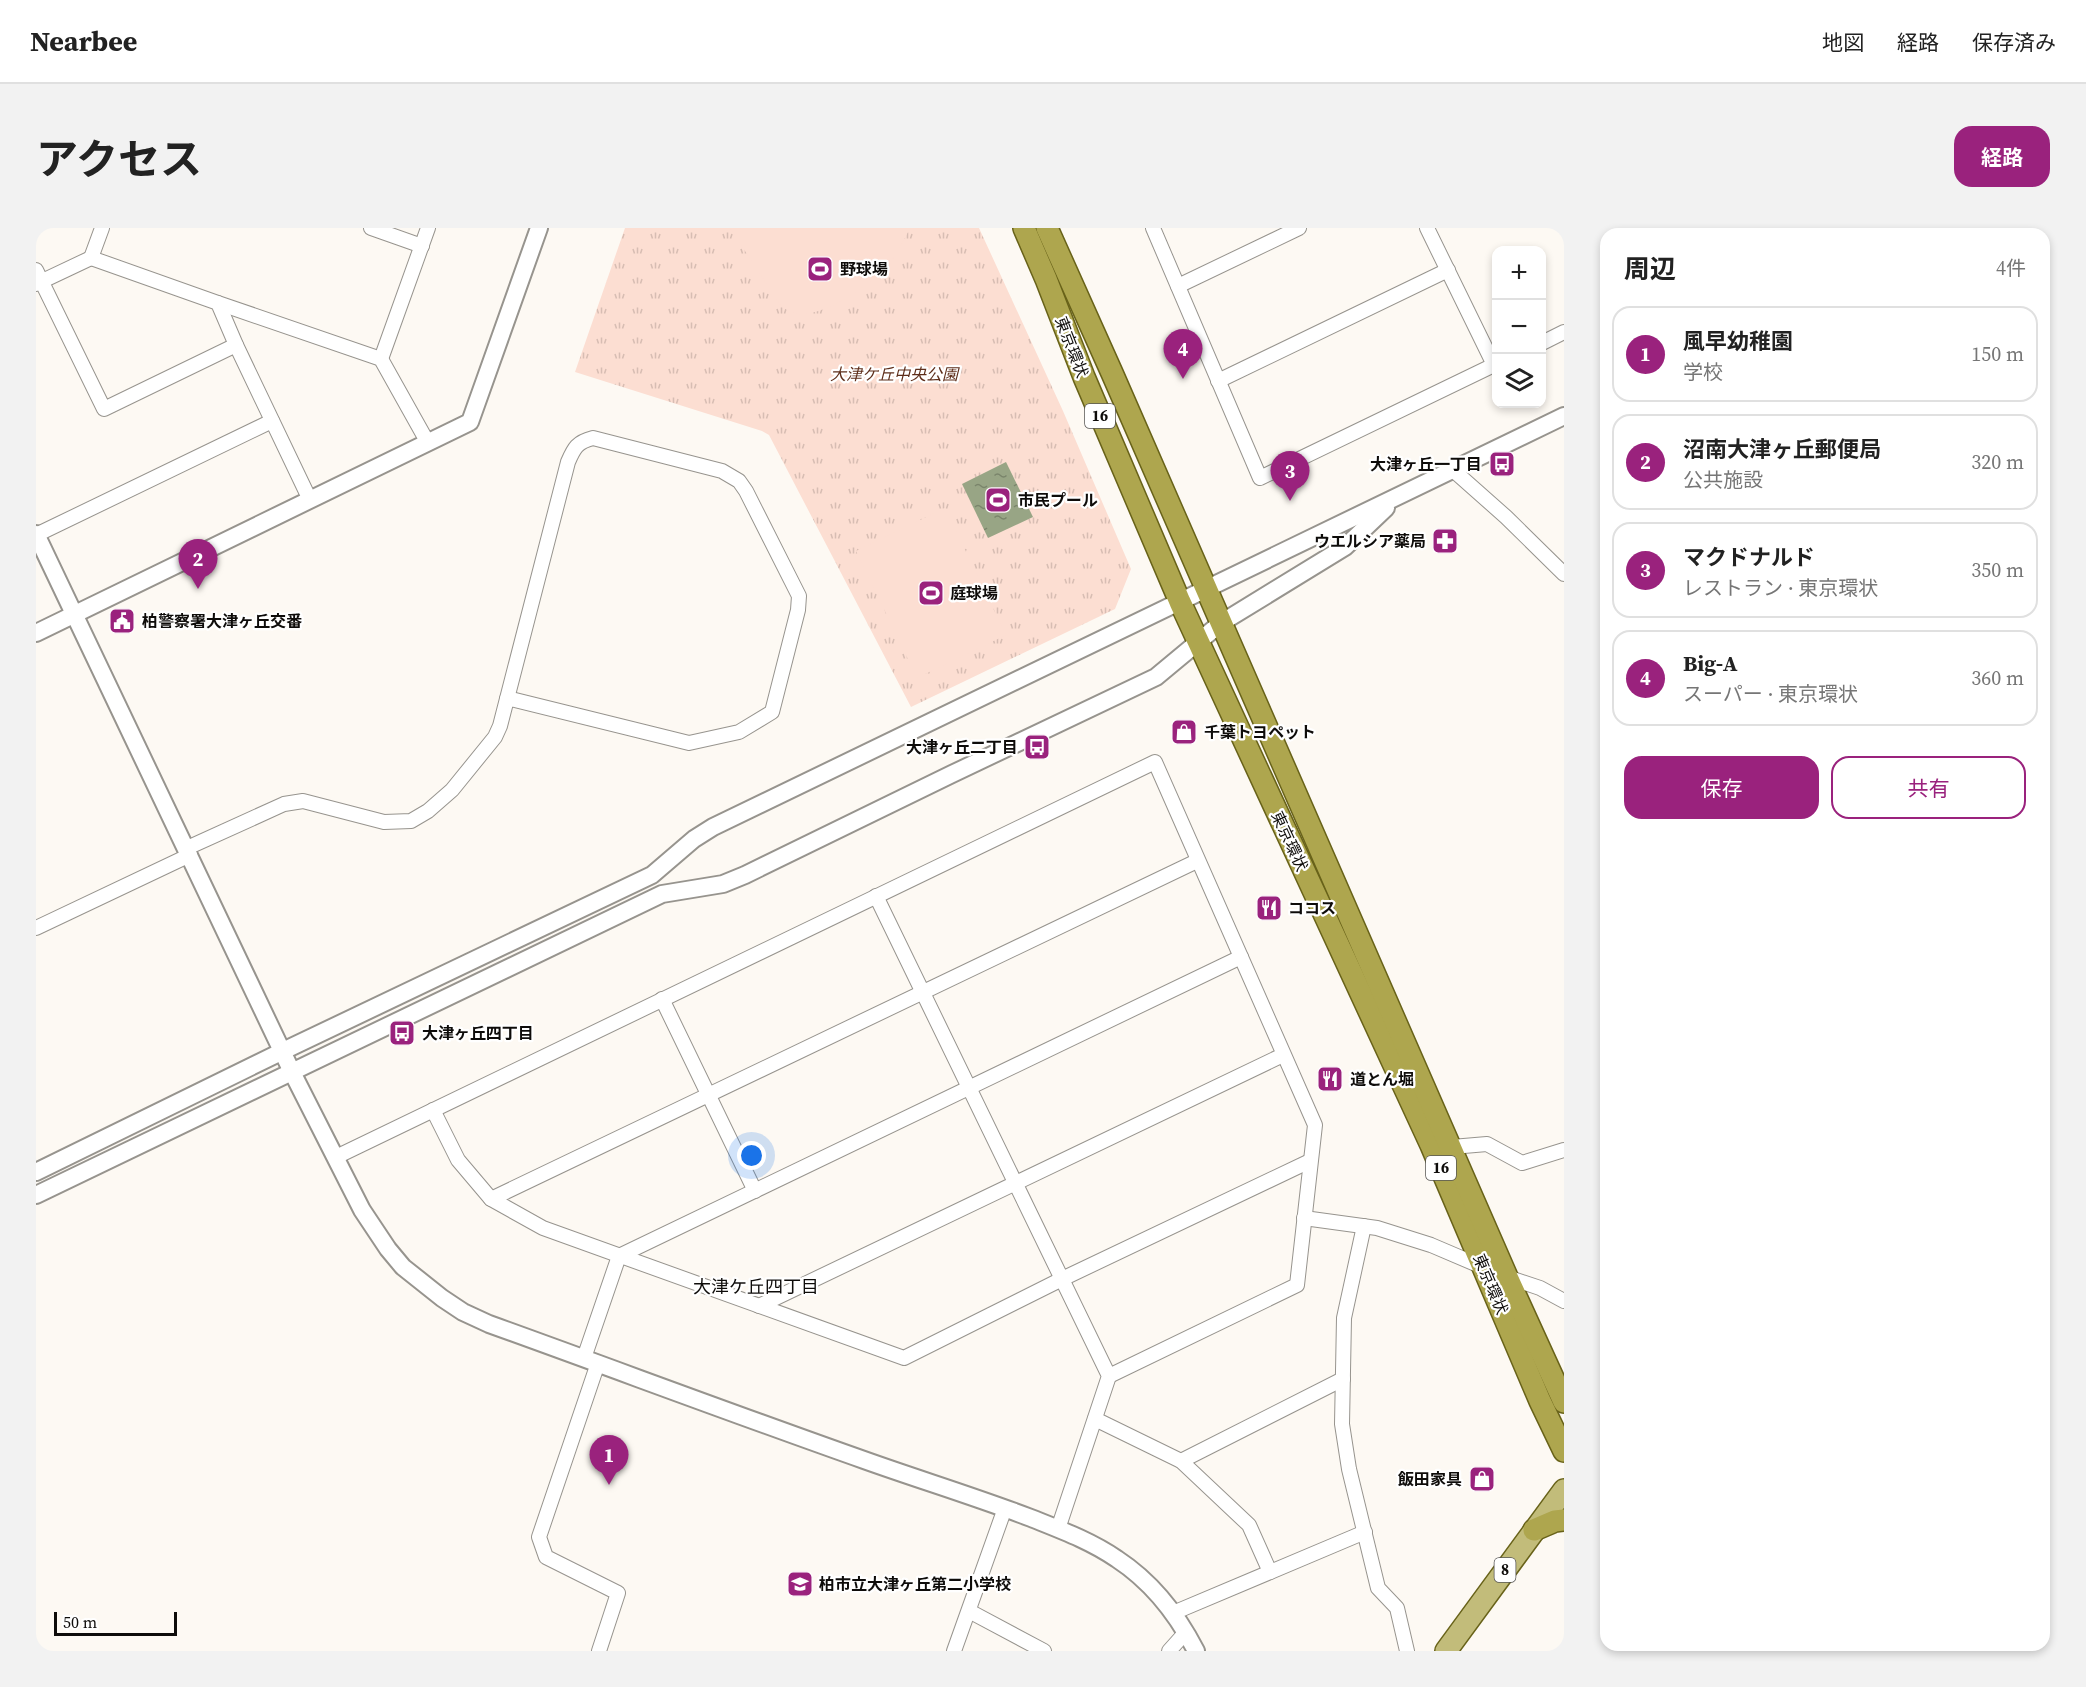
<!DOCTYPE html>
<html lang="ja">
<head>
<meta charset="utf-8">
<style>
  :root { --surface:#fff; --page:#f2f2f2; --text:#222; --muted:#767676; --line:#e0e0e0; --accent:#9a227d }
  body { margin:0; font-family:"Source Serif 4","Noto Sans JP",serif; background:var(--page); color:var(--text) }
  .controls { position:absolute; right:18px; top:18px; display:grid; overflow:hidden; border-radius:12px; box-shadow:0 3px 9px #0003 }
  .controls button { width:54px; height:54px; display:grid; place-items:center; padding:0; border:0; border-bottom:2px solid var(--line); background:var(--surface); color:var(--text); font:30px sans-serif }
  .scale { position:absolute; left:18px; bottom:15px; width:123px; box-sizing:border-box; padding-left:6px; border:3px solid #0e0c0a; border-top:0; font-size:16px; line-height:21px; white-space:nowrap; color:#0e0c0a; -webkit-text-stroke:4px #fff; paint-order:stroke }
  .you { position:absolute; left:716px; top:928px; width:21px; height:21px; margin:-15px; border:4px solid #fff; border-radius:50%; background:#1a73e8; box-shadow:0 0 0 9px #1a73e833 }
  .badge { display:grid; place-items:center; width:39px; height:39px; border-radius:50%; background:var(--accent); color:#fff; font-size:20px; font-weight:700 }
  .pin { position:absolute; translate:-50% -50px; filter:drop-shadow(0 2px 3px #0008) }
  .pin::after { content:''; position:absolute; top:32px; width:21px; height:18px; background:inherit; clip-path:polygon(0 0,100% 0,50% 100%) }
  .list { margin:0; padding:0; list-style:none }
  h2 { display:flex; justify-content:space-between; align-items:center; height:78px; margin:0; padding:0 24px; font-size:26px }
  h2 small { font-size:20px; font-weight:400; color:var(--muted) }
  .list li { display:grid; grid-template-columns:39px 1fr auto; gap:18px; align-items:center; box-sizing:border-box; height:96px; margin:0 12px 12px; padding:0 12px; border:2px solid var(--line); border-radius:18px }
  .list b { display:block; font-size:22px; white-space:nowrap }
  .list p { margin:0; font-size:20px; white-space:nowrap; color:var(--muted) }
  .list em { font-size:20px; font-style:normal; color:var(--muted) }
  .actions { display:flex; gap:12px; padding:18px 24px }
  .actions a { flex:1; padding:14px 0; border:2px solid var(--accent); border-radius:18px; text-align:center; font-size:21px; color:var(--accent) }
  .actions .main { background:var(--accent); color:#fff }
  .icon { flex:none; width:33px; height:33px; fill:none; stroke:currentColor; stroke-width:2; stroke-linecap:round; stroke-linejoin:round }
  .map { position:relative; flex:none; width:1528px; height:1423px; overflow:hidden; border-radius:18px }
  header { display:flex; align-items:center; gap:36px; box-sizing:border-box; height:84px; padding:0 30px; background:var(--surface); border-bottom:2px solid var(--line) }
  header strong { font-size:28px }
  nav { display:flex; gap:33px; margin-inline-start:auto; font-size:21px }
  .intro { display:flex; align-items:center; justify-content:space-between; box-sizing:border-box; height:144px; padding:0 36px }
  h1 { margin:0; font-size:42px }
  .button { padding:15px 27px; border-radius:18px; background:var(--accent); color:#fff; font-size:21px; font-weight:700 }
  main { display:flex; gap:36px; padding:0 36px }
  aside { flex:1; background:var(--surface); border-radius:18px; box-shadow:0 3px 9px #0003 }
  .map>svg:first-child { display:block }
</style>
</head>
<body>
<header>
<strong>Nearbee</strong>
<nav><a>地図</a><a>経路</a><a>保存済み</a></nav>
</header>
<div class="intro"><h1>アクセス</h1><a class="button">経路</a></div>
<main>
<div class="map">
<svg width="1528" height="1423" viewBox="0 0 1528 1423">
  <defs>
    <pattern id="grass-tufts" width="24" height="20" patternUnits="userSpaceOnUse" patternTransform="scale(1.5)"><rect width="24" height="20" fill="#fcded2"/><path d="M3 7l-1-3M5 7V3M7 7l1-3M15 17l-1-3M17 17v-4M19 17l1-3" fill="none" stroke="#d7bdb3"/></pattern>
    <pattern id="water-ripples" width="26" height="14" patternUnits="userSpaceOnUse" patternTransform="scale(1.5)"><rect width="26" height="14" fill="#98a585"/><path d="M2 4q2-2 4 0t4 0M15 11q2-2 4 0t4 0" fill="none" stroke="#7a856b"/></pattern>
  </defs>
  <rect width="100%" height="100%" fill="#fdf9f3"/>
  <path fill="url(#grass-tufts)" d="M 589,0 L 943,0 L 1027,183 L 1095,341 L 1079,381 L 875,479 L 733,207 L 726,203 L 539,144 Z"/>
  <g fill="#fcded2">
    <path d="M 694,0 L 874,0 C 868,12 861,26 853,36 C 836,56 792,86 766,86 C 758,87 751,82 745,78 Z"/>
    <path d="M 909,280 L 970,407 L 881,450 L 820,323 Z"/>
  </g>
  <path fill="url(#water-ripples)" d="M 970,234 L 997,289 L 952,310 L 926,256 Z"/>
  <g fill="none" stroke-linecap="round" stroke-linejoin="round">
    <g stroke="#97948e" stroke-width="16">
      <g id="minor">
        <path d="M 66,0 L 55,30 L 182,75 L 200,117 L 274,272"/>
        <path d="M 335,0 L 386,18"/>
        <path d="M 1117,0 L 1224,250 L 1460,136"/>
        <path d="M 1391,0 L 1458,137"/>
        <path d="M 0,42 L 68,181 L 200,117"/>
        <path d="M 0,56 L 55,30"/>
        <path d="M 1142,58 L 1263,0"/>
        <path d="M 182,75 L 345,131 L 392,215"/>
        <path d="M 1506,115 L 1528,104"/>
        <path d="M 345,131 L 392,0"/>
        <path d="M 1182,153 L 1412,42"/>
        <path d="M 1417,242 L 1470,289 L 1528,346"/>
        <path d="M 0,307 L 236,193"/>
        <path d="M 151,620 L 248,576 L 267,573 L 348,594 L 375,593 L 392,583 L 416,562 L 459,509 L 464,498 L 532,234 C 538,220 541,214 557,210 L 686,243 L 703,253 L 710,263 L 763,368 L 762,382 L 736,484 L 703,504 L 653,515 L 471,470"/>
        <path d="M 840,668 L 1073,1148 L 1022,1301"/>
        <path d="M 0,700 L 154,627"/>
        <path d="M 626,771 L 719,963"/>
        <path d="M 397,882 L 422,932 L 455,971 L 507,1000 L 868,1130 L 1026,1051 L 1274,933"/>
        <path d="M 1416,919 L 1451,916 L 1486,935 L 1528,922"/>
        <path d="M 300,929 L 1119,534 L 1279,897 L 1261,1057 L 1073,1148"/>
        <path d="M 455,971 L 1161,633"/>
        <path d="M 1268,990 L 1341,1000 L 1395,1017 L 1449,1040"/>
        <path d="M 1328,998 L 1308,1090 L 1306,1196 L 1313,1241 L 1342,1360 L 1361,1380 L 1371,1423"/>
        <path d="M 1471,1049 L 1504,1060 L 1528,1073"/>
        <path d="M 723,1078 L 1247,827"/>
        <path d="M 548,1130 L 583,1028 L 1205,729"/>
        <path d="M 562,1135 L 503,1309 L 510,1329 L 582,1365 L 563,1423"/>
        <path d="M 1059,1191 L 1145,1233 L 1213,1297 L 1234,1344"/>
        <path d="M 1145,1233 L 1307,1151"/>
        <path d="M 933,1383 L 1008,1423"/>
        <path d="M 1137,1385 L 1329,1304"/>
        <path d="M 918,1423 L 969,1280"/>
        <path d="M 1133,1423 L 1150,1404"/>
      </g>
    </g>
    <g stroke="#97948e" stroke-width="20">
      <g id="tertiary">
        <path d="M 0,306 L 256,844 L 326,982 L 352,1021 L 367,1039 L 406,1070 L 427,1084 L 453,1096 C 578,1141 703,1188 828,1232 C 884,1252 940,1269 995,1290 C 1025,1302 1055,1313 1081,1331 C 1116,1354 1141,1386 1160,1423"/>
        <path d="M 0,405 L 434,194 L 503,0"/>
        <path d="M 0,944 L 247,823 L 616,647 L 658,611 L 677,599 L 1528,188"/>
        <path d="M 0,967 L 626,666 L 687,656 L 709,647 L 916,546 L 1120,449 L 1185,395 L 1309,319 L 1350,280"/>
      </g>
    </g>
    <g stroke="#686219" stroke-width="24">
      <path id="primary" d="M 1410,1423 L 1528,1262"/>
    </g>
    <g stroke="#686219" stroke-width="24">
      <g id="trunk">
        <path d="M 988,0 L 1010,51 L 1048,149 L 1144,374 L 1395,917 L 1504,1173 L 1528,1223"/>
        <path d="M 1011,0 L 1076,145 L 1471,1049 L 1528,1174"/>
        <path d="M 1498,1302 L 1519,1293 L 1528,1292"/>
      </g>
    </g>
    <use href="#minor" stroke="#fff" stroke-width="14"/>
    <use href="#tertiary" stroke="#fff" stroke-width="16"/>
    <use href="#primary" stroke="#c2bc7a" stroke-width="21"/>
    <use href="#trunk" stroke="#aea64e" stroke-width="21"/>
  </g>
  <defs>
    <g id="stadium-square" transform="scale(1.35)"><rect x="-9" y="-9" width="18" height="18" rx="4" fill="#9a227d" stroke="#fff"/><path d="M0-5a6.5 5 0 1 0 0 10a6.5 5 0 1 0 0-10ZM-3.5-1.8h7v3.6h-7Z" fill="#fff"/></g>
    <g id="bus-square" transform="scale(1.35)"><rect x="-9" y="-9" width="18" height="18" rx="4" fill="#9a227d" stroke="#fff"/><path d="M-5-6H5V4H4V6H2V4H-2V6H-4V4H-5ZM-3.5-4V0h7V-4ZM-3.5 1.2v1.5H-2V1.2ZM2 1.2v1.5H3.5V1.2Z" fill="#fff"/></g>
    <g id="pharmacy-square" transform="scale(1.35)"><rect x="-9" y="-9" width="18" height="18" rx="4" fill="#9a227d" stroke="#fff"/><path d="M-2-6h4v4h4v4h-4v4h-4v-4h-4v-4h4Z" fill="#fff"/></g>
    <g id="civic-square" transform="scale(1.35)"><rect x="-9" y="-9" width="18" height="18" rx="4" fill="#9a227d" stroke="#fff"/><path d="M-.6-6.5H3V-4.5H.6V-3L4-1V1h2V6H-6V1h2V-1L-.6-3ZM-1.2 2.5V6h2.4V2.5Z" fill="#fff"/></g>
    <g id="shop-square" transform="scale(1.35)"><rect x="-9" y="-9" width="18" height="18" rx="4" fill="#9a227d" stroke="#fff"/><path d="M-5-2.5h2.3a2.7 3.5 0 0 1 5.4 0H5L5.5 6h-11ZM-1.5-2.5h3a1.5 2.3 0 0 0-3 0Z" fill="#fff"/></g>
    <g id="restaurant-square" transform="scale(1.35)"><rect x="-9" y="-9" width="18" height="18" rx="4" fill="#9a227d" stroke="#fff"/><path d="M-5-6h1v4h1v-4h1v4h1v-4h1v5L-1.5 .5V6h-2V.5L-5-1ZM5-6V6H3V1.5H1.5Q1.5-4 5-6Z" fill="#fff"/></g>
    <g id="school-square" transform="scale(1.35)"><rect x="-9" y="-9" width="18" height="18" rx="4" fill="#9a227d" stroke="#fff"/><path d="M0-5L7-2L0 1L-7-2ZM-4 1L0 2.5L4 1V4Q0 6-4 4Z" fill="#fff"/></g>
  </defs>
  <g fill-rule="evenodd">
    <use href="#stadium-square" x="784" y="41"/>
    <use href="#bus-square" x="1466" y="236"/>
    <use href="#stadium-square" x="962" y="272"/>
    <use href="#pharmacy-square" x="1409" y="313"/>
    <use href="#stadium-square" x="895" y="365"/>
    <use href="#civic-square" x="86" y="393"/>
    <use href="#shop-square" x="1148" y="504"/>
    <use href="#bus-square" x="1001" y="519"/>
    <use href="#restaurant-square" x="1233" y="680"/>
    <use href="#bus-square" x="366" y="805"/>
    <use href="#restaurant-square" x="1294" y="851"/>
    <use href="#shop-square" x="1446" y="1251"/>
    <use href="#school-square" x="764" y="1356"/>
  </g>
  <g text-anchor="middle" stroke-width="4.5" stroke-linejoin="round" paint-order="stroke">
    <g fill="#fff" stroke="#565554" stroke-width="1.5">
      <rect x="1049" y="176" width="30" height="24" rx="4.5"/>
      <rect x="1390" y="928" width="30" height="24" rx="4.5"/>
      <rect x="1458.5" y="1330" width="21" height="24" rx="4.5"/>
    </g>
    <g font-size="15" font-weight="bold" fill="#0e0c0a">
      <text x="1064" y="193">16</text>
      <text x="1405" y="945">16</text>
      <text x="1469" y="1347">8</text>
    </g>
    <g font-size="16" font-weight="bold" fill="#0e0c0a" stroke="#fff" text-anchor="start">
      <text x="804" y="47">野球場</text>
      <text x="1446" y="242" text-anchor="end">大津ヶ丘一丁目</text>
      <text x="982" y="278">市民プール</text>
      <text x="1390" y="319" text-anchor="end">ウエルシア薬局</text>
      <text x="914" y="371">庭球場</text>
      <text x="106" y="399">柏警察署大津ヶ丘交番</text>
      <text x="1168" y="510">千葉トヨペット</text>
      <text x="982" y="525" text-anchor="end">大津ヶ丘二丁目</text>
      <text x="1252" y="686">ココス</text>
      <text x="386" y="811">大津ヶ丘四丁目</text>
      <text x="1314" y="857">道とん堀</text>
      <text x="1426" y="1257" text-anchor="end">飯田家具</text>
      <text x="783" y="1362">柏市立大津ヶ丘第二小学校</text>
    </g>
    <g font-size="16" fill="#0e0c0a" stroke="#fff">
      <text transform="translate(1036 119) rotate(69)" y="6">東京環状</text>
      <text transform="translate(1254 613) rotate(65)" y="6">東京環状</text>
      <text transform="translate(1455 1056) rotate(67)" y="6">東京環状</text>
    </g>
    <g font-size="16" font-style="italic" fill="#5e2e1a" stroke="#fff">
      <text x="858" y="152">大津ケ丘中央公園</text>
    </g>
    <g font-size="18" fill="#0e0c0a" stroke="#fff">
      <text x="720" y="1065">大津ケ丘四丁目</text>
    </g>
  </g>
</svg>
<div class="controls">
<button>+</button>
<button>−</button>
<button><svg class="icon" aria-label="layers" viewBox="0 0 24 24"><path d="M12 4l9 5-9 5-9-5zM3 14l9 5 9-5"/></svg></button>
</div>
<div class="scale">50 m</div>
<div class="you"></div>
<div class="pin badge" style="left:573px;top:1257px">1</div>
<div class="pin badge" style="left:162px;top:361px">2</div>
<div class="pin badge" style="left:1254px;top:273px">3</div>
<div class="pin badge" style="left:1147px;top:151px">4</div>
</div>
<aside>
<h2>周辺<small>4件</small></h2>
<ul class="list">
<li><span class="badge">1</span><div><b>風早幼稚園</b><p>学校</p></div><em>150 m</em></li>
<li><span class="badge">2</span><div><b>沼南大津ヶ丘郵便局</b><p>公共施設</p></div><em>320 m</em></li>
<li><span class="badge">3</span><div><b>マクドナルド</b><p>レストラン · 東京環状</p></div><em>350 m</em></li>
<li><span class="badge">4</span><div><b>Big-A</b><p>スーパー · 東京環状</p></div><em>360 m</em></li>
</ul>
<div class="actions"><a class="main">保存</a><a>共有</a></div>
</aside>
</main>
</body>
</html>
